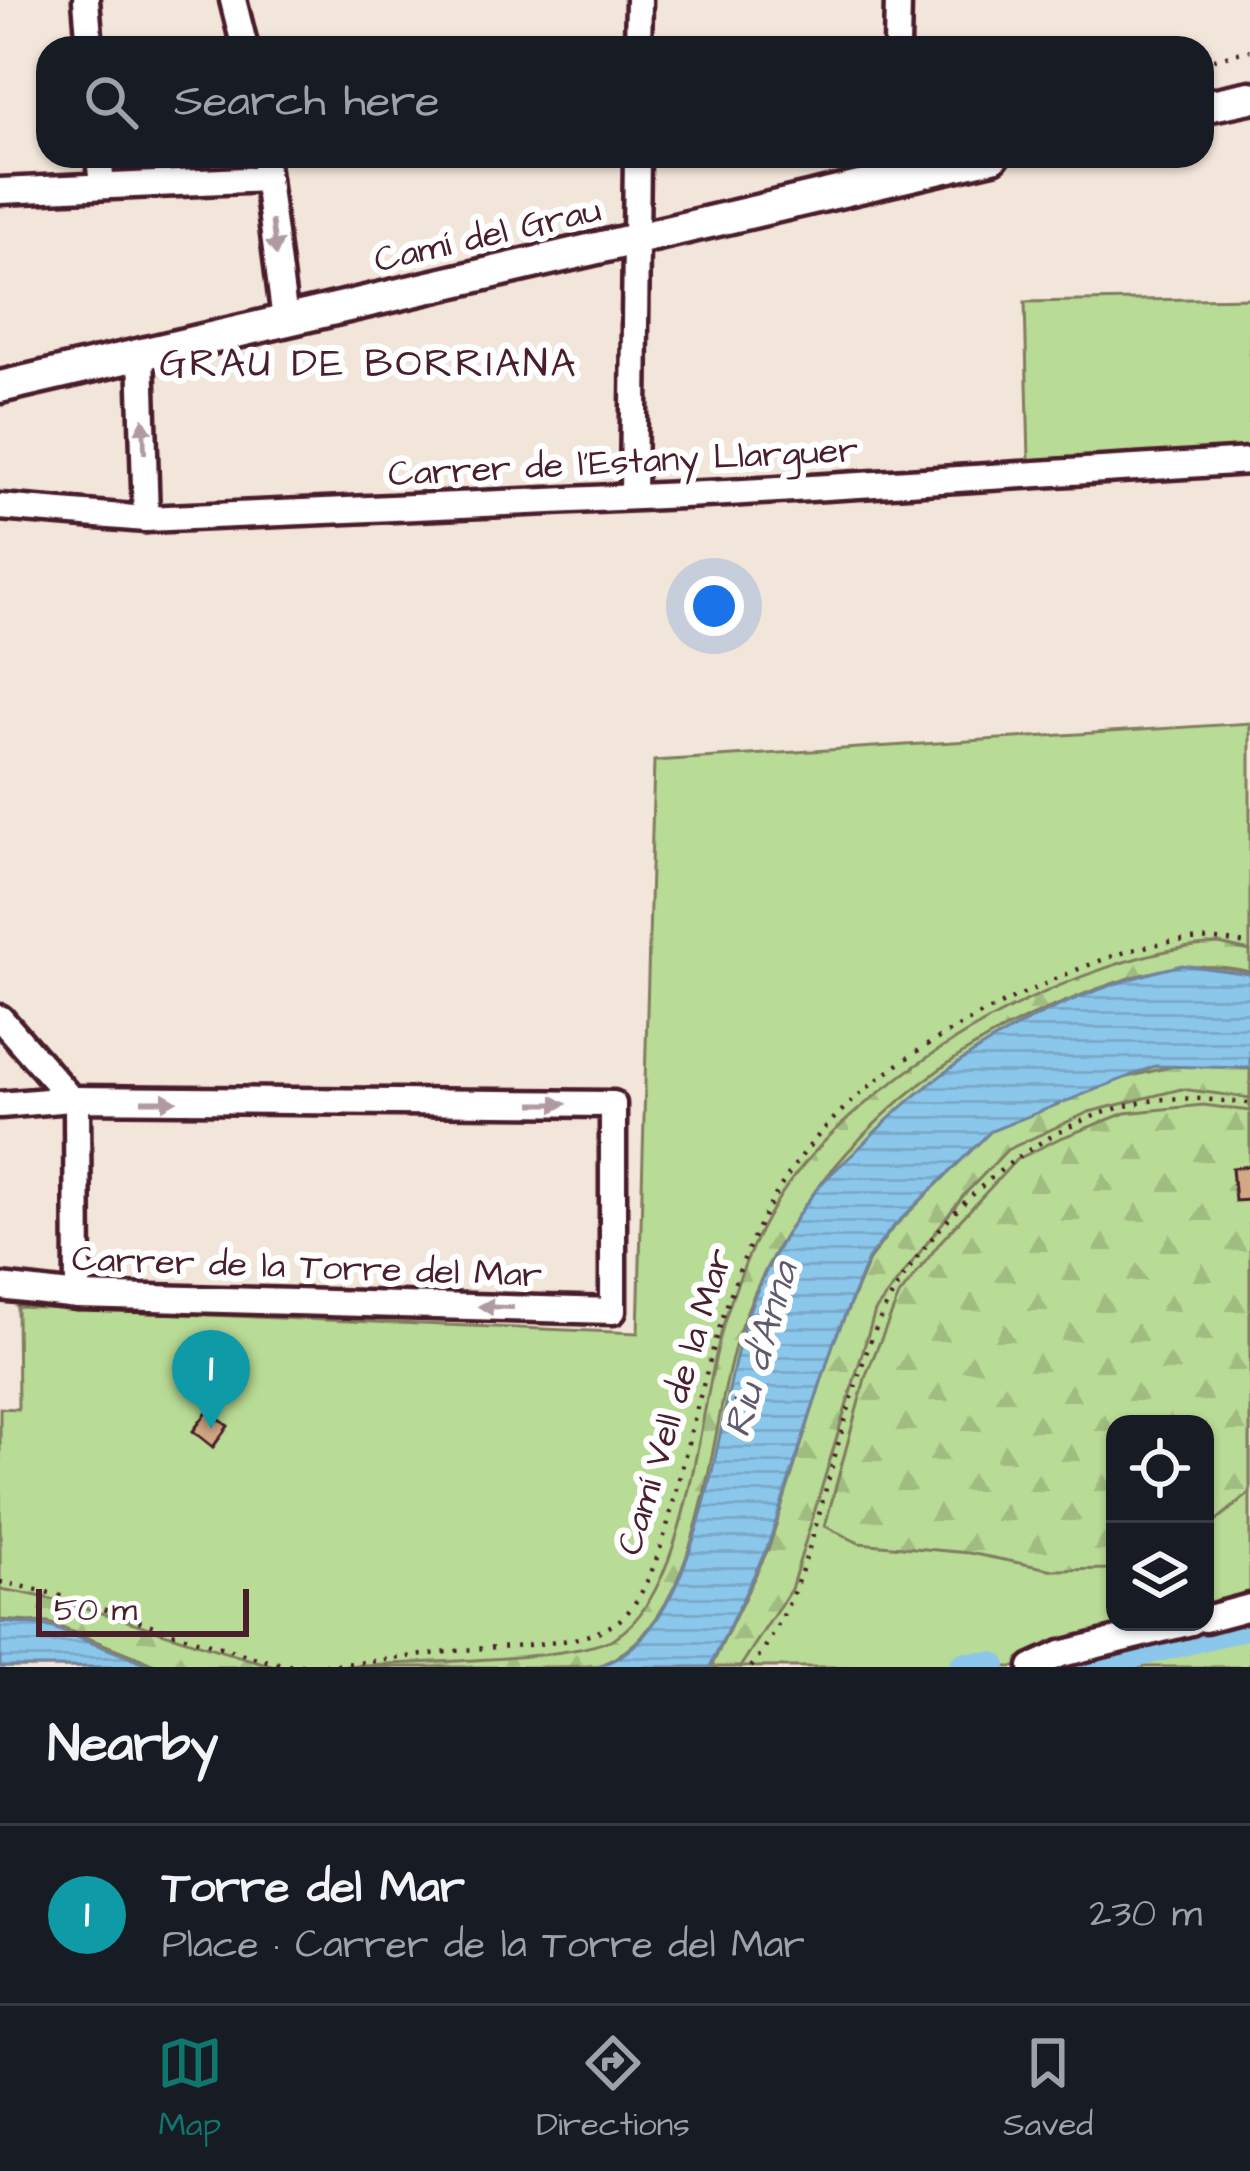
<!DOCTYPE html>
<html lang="en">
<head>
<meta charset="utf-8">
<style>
  :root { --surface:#171b24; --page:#242831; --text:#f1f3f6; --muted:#9ea1a6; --line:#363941; --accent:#0f766e }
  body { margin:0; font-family:"Architects Daughter",sans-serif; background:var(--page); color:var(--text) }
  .controls { position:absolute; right:36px; bottom:36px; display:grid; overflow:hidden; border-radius:24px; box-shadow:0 3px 9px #0004 }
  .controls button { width:108px; height:108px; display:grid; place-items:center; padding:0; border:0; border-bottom:3px solid var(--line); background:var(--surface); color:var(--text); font:60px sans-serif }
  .scale { position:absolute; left:36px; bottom:30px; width:213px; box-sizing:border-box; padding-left:12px; border:6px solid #4a1f2b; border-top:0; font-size:33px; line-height:42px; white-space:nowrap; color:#4a1f2b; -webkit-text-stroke:9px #fff; paint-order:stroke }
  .you { position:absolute; left:714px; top:606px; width:42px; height:42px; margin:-30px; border:9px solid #fff; border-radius:50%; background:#1a73e8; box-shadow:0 0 0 18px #1a73e833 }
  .badge { display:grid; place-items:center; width:78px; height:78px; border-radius:50%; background:var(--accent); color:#fff; font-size:39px; font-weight:700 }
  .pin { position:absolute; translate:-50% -99px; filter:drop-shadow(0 3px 6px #0008) }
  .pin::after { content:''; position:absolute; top:63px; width:42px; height:36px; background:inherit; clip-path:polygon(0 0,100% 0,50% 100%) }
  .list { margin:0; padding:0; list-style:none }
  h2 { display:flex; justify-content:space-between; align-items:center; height:156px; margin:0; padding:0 48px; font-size:51px }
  h2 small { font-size:39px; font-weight:400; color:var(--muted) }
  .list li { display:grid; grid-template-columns:78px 1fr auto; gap:36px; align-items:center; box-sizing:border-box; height:180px; padding:0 48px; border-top:3px solid var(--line) }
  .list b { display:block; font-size:45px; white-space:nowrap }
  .list p { margin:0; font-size:39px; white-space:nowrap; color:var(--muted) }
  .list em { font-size:39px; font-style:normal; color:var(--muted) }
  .icon { flex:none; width:66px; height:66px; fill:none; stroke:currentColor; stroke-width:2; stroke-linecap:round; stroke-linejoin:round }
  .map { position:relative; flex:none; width:1250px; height:1667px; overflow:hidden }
  .search { position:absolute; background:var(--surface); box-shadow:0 3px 9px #0004; left:36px; right:36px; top:36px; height:132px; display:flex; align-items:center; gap:30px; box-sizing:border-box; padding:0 42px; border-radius:36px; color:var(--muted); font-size:45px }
  .sheet { height:336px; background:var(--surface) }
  nav { display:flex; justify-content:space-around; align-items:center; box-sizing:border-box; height:168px; border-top:3px solid var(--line); background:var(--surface); font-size:33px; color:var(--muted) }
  nav a { display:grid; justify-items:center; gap:6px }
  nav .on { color:var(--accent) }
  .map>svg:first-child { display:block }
</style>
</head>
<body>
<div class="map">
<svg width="1250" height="1667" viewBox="0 0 1250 1667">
  <defs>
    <pattern id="forest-firs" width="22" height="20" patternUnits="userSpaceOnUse" patternTransform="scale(3)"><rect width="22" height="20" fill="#b8db95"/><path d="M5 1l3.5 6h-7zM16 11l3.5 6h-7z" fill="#a0bc81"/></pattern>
    <pattern id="water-rules" width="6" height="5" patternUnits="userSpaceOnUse" patternTransform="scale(3)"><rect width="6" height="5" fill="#8bc7eb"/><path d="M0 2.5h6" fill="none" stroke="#79aaca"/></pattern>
  </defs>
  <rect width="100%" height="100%" fill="#f2e5da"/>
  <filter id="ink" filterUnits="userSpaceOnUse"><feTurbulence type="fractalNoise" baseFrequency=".00833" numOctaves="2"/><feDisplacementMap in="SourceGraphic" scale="24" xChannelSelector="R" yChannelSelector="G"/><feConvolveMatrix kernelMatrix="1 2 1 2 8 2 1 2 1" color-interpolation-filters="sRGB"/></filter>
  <g filter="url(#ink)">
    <g fill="#b8db95" stroke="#817d60" stroke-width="3" fill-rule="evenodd">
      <path d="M 1250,298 L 1250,449 L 1029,461 L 1025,302 Z"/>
      <path d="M 1250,723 L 1250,1667 L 0,1667 L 0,1408 L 18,1409 L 17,1307 L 638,1333 L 654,761 ZM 1115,1424 L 1205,1424 L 1205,1622 L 1115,1622 Z"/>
    </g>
    <g fill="url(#forest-firs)" stroke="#817d60" stroke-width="3">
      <path d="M 1219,944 L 1250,951 L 1250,972 C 1178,955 1117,980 1050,1008 C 913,1064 793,1185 742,1324 C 707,1421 710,1620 601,1665 C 584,1667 556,1667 538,1667 C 468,1667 399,1667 329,1667 C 388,1662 575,1663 616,1637 C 691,1589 699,1398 726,1316 C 743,1263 768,1206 804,1164 C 890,1061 1083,951 1219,944 Z"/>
      <path d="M 1182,1064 L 1250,1069 L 1250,1098 L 1181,1089 L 1089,1112 L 1007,1150 L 963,1196 L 875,1311 L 791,1589 L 740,1667 L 711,1667 L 769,1547 L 833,1344 L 869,1260 L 891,1230 L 991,1131 L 1103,1083 Z"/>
      <path d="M 1203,1105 L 1250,1111 L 1250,1493 L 1205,1530 L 1205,1424 L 1115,1424 L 1115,1569 L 1054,1570 L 969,1553 L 859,1543 L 825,1526 L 866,1375 L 899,1296 L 942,1240 L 1016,1160 L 1058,1139 L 1125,1113 Z"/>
      <path d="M 0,1589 C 95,1603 185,1645 279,1667 L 162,1667 L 49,1623 L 0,1620 Z"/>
    </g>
    <g fill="url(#water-rules)" stroke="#71849e" stroke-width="3">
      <path d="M 1182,965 L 1250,974 L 1250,1068 L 1155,1066 L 991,1131 L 891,1229 L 868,1259 L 833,1344 L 768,1546 L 710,1667 L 594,1667 C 700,1643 717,1421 742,1333 C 755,1285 787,1227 818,1188 C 829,1174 844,1163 857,1150 C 948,1055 1053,995 1182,965 Z"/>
      <path d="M 0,1622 L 48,1626 L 155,1667 L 0,1667 Z"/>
    </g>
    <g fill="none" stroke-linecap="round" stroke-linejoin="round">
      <g stroke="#8bc7eb" stroke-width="30">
        <path d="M 964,1667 L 992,1667"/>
        <path d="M 1079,1667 L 1250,1624"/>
      </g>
    </g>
    <g fill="#d2a984" stroke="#4a1f2b" stroke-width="3">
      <path d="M 1250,1166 L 1250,1200 L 1235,1201 L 1232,1168 Z"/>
      <path d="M 208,1411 L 228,1426 L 213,1447 L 193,1431 Z"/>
    </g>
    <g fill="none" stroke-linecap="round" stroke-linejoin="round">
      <g stroke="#4a1f2b" stroke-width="33">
        <g id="minor">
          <path d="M 86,0 L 90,48"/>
          <path d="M 233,0 L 245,48"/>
          <path d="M 638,48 L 639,0"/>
          <path d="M 897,48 L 898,0"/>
          <path d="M 99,156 L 102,186"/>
          <path d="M 264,156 L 285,320"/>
          <path d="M 0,191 L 267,179"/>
          <path d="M 141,354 L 146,519"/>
          <path d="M 633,494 L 637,156"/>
          <path d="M 0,507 L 146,519 L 727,493 L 1250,461"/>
          <path d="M 0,1018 L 71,1099"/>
          <path d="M 77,1100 L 78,1296"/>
          <path d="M 0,1105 L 71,1099 L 613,1104 L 613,1311 L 78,1296 L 0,1287"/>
          <path d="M 1205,1619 L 1250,1607"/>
          <path d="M 1032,1667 L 1061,1654 L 1191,1622"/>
        </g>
      </g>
      <g stroke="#4a1f2b" stroke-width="39">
        <g id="tertiary">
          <path d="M 1202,107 L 1250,97"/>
          <path d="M 0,387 L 993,156"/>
        </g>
      </g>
      <g stroke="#4a1f2b" stroke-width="4.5" stroke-dasharray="3 9" stroke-linecap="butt">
        <path d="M 1202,62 L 1250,50"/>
        <path d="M 0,1582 C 75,1595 144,1625 217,1646 C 242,1653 270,1664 296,1665 C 357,1667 424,1653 485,1648 C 526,1644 581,1646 617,1622 C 651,1598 669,1521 678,1483 C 741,1230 772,1110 1025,993 C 1096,960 1171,926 1250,945"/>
        <path d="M 751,1667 C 806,1597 819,1504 845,1421 C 857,1381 869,1337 889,1301 C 942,1207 1041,1118 1150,1101 C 1182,1095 1217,1101 1250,1103"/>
      </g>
      <use href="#minor" stroke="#fff" stroke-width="24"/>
      <use href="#tertiary" stroke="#fff" stroke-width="30"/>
    </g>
    <defs><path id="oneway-solid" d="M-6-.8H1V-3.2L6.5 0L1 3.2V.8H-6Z" transform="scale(3)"/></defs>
    <g fill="#ae9aa0">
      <use href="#oneway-solid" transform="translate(274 238) rotate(83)"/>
      <use href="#oneway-solid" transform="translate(144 436) rotate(-92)"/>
      <use href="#oneway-solid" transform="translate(159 1101)"/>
      <use href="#oneway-solid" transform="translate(549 1104)"/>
      <use href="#oneway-solid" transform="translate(496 1307) rotate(-178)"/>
    </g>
  </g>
  <g text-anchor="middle" stroke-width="12" stroke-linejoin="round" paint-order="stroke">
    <g font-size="36" fill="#4a1f2b" stroke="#fff">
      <text transform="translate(487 233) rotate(-13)" y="13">Camí del Grau</text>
      <text transform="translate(623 460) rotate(-3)" y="13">Carrer de l'Estany Llarguer</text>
      <text transform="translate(307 1265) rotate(2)" y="13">Carrer de la Torre del Mar</text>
      <text transform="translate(673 1401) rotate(-73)" y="13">Camí Vell de la Mar</text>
    </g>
    <g font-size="39" letter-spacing="3" fill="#4a1f2b" stroke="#fff">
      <text x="369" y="376">GRAU DE BORRIANA</text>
    </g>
    <g font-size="39" font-style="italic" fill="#615a6e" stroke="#fff">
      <text transform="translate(759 1349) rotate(-74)" y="14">Riu d'Anna</text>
    </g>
  </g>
</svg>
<div class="controls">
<button><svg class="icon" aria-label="locate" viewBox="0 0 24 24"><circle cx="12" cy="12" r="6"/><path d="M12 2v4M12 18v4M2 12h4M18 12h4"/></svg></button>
<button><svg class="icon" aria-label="layers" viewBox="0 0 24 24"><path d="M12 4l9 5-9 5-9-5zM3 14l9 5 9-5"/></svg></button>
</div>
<div class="scale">50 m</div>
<div class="you"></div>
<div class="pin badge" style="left:211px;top:1429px;background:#0f9aa8">1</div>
<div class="search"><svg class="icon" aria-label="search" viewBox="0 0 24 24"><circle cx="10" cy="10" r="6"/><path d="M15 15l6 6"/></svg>Search here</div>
</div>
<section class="sheet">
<h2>Nearby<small></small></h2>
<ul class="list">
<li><span class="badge" style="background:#0f9aa8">1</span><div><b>Torre del Mar</b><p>Place · Carrer de la Torre del Mar</p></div><em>230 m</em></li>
</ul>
</section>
<nav>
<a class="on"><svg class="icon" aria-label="map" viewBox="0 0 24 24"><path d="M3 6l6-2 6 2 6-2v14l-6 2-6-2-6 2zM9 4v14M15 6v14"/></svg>Map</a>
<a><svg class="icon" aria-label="directions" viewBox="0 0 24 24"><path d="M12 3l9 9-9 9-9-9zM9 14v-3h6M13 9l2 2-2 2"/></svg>Directions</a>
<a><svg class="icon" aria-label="saved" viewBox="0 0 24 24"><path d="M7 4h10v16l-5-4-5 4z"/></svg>Saved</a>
</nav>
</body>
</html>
